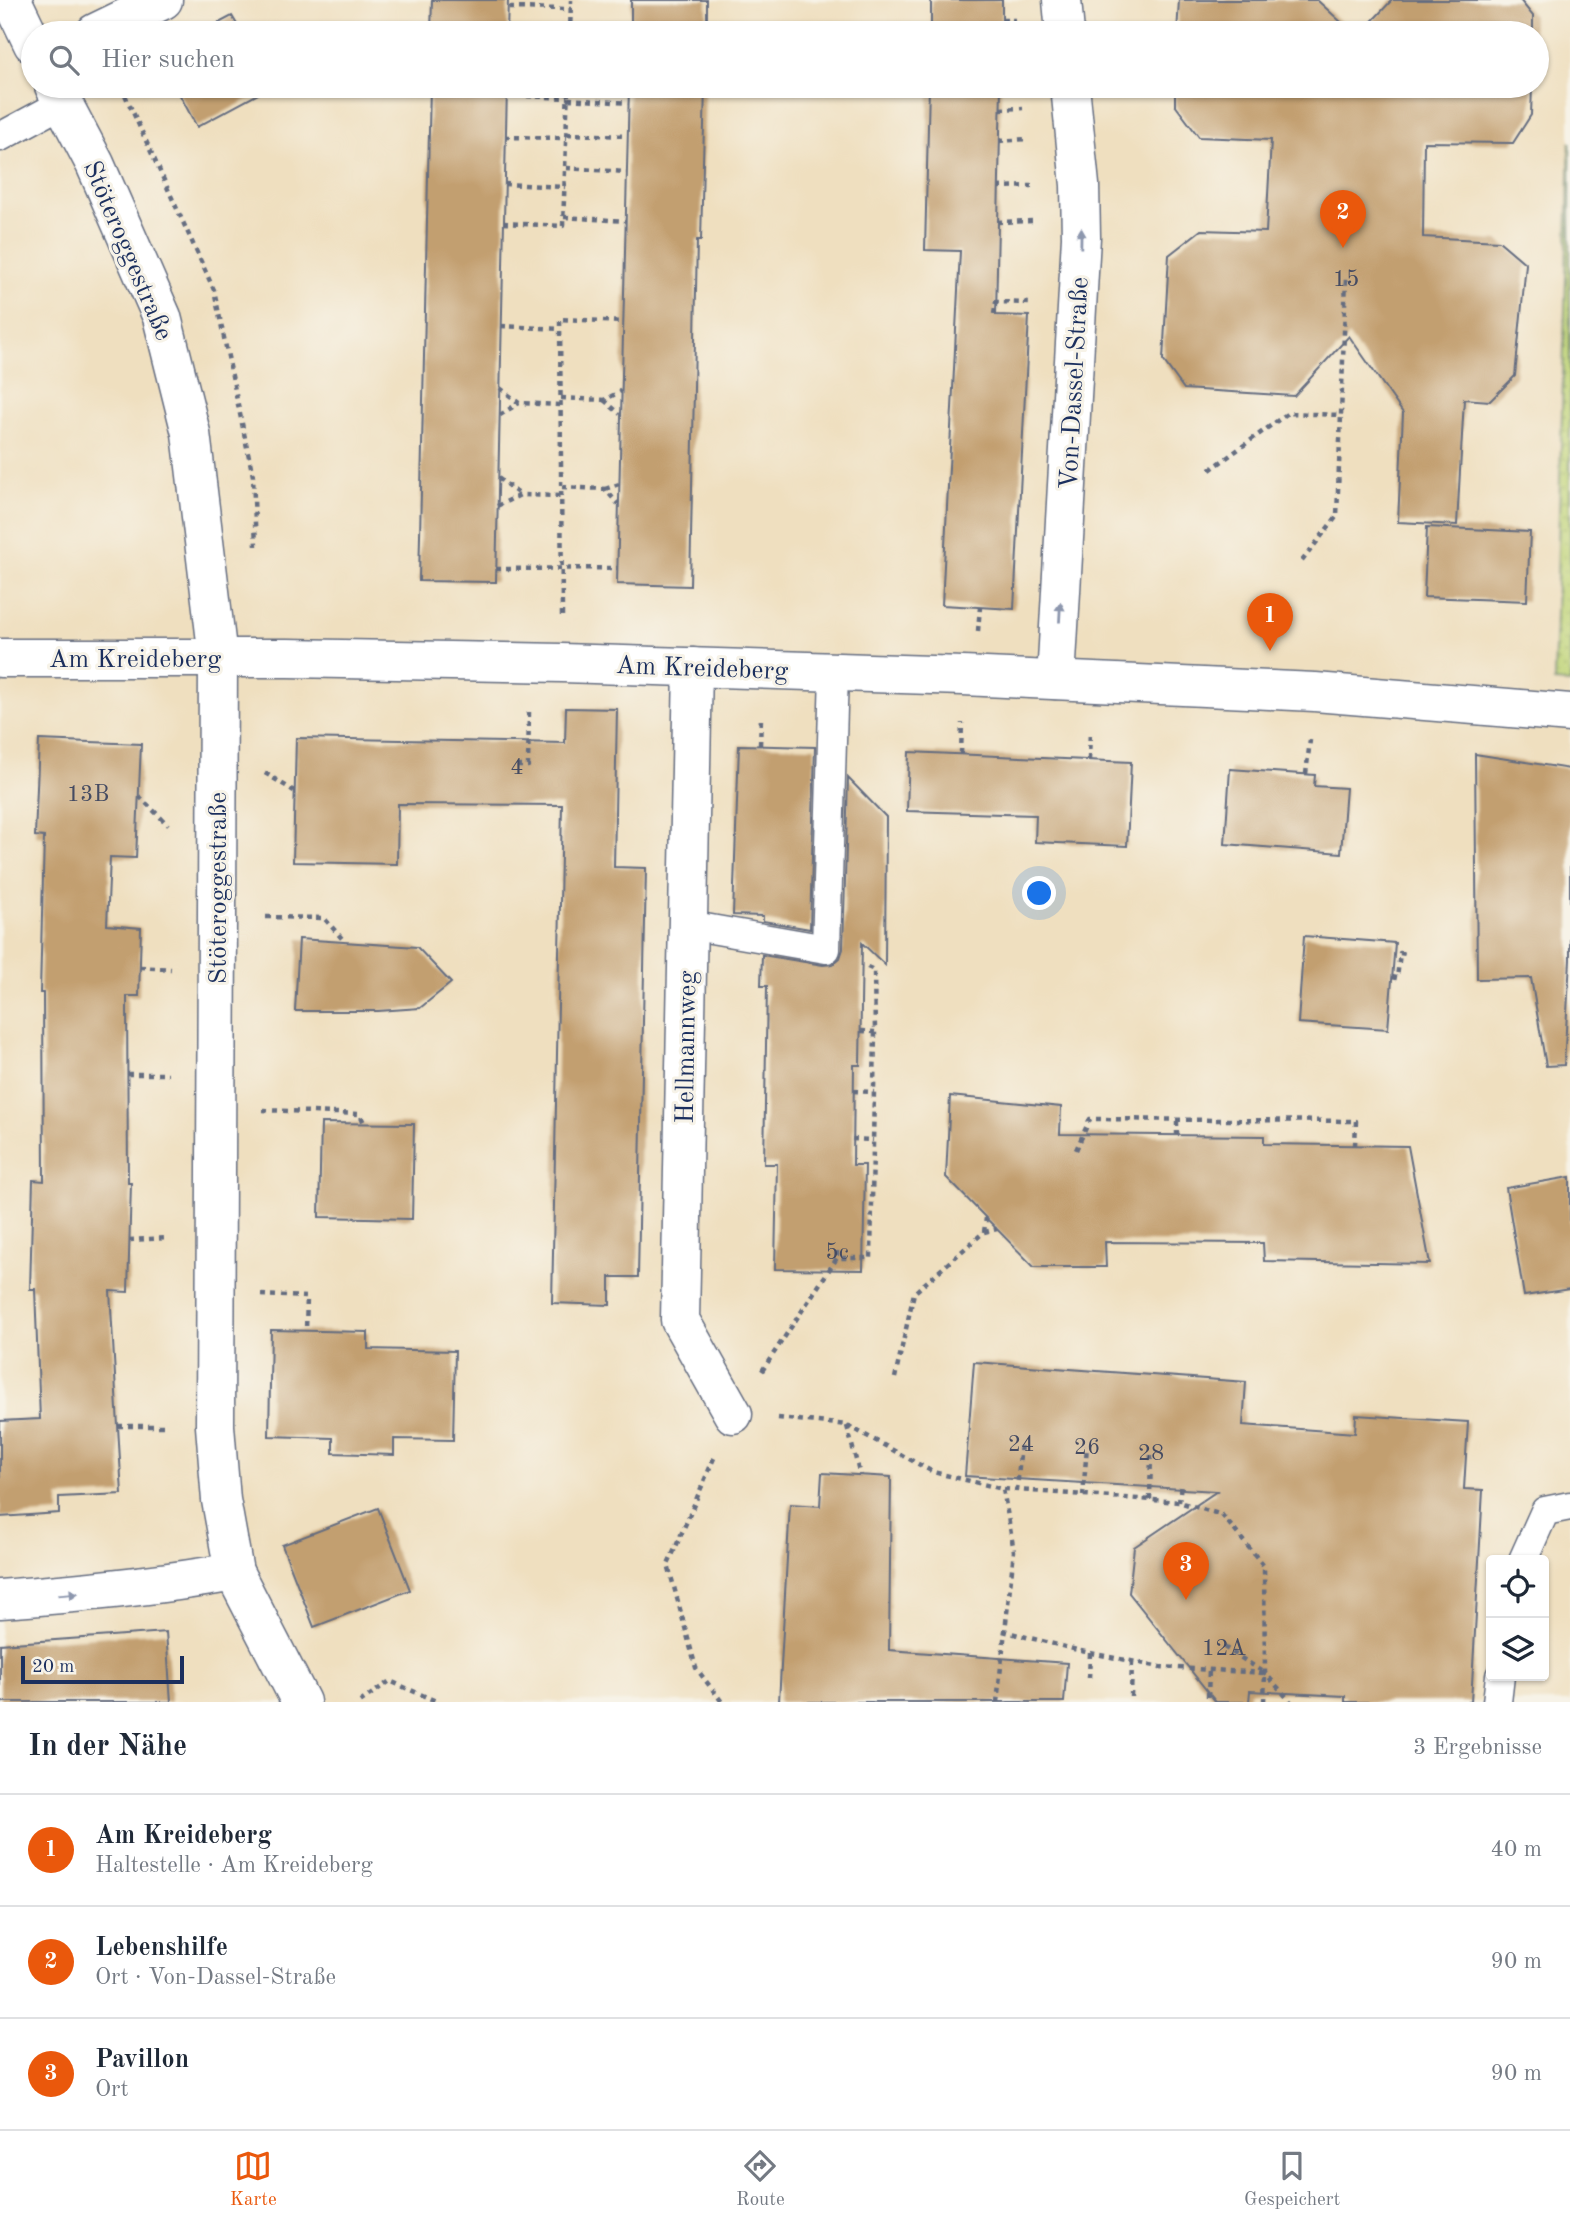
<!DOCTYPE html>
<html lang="de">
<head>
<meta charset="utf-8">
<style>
  :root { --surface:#fff; --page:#f2f2f3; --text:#1f2937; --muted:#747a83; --line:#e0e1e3; --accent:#ea580c }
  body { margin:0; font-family:"Old Standard TT",serif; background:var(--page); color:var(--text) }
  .controls { position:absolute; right:21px; bottom:21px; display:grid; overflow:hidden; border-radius:7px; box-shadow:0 2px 5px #0004 }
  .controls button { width:63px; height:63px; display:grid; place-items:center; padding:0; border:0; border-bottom:2px solid var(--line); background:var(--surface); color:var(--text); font:35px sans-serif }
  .scale { position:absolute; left:21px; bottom:18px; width:163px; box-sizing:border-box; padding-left:7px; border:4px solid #1b2f5e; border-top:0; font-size:19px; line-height:24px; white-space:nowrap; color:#1b2f5e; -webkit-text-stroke:5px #f7f3e8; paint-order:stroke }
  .you { position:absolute; left:1040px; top:894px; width:24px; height:24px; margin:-18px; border:5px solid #fff; border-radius:50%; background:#1a73e8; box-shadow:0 0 0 10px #1a73e833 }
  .badge { display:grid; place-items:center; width:46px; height:46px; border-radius:50%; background:var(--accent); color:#fff; font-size:23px; font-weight:700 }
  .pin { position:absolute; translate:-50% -58px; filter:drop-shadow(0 2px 4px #0008) }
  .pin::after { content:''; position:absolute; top:37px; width:24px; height:21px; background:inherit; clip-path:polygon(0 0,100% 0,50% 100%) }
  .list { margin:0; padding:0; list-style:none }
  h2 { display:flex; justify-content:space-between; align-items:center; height:91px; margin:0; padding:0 28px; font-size:30px }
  h2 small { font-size:23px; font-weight:400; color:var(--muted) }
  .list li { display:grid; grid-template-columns:46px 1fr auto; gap:21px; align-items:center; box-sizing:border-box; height:112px; padding:0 28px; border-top:2px solid var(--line) }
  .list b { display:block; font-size:26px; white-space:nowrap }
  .list p { margin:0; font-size:23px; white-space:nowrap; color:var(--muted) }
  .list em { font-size:23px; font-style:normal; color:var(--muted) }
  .icon { flex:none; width:38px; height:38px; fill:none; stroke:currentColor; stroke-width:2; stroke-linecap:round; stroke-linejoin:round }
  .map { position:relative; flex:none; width:1570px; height:1702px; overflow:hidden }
  .search { position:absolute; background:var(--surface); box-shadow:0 2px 5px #0004; left:21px; right:21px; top:21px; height:77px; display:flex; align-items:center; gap:18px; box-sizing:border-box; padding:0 24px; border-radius:38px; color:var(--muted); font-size:26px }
  .sheet { height:427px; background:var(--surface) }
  nav { display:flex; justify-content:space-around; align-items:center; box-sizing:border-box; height:98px; border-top:2px solid var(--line); background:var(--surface); font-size:19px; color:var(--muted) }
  nav a { display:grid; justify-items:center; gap:4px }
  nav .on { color:var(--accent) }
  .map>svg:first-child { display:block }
</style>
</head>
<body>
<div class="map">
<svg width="1570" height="1702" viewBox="0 0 1570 1702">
  <defs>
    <pattern id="grass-dots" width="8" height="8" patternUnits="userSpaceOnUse" patternTransform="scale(1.75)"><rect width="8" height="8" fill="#bfd477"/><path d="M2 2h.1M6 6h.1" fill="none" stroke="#a4b669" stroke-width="1.8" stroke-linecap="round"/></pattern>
  </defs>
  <rect width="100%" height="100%" fill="#f7f3e8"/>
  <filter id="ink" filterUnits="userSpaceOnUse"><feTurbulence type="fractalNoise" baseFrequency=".0143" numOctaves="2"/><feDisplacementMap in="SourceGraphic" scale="14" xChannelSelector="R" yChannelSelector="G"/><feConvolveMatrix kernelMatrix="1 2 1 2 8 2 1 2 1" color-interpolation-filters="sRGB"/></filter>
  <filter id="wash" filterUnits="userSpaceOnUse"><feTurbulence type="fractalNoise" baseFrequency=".00686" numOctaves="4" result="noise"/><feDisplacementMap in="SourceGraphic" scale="28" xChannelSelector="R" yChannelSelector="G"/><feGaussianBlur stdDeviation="1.57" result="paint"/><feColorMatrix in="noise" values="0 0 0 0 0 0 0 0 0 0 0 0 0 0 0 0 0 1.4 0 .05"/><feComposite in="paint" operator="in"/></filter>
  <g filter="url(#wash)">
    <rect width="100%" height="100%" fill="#efdfbf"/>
    <path fill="url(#grass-dots)" stroke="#6d826a" stroke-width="2" d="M 1570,142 L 1570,683 L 1554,682 Z"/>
    <g id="blocks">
      <g fill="#c29f70">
        <path d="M 432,0 L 508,0 L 507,33 L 431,33 Z"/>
        <rect x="631" y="0" width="76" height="33"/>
        <rect x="931" y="0" width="71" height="33"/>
        <path d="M 1179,0 L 1317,0 L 1353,33 L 1177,33 Z"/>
        <path d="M 1392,0 L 1520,0 L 1533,16 L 1533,33 L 1361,33 Z"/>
        <path d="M 232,16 L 242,33 L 200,33 Z"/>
        <path d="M 175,86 L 270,86 L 271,87 L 197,127 Z"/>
        <path d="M 430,86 L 507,86 L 496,582 L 419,581 Z"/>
        <path d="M 629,86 L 705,86 L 701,240 L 697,240 L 690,586 L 617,584 Z"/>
        <path d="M 929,86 L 1001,86 L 996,315 L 1029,316 L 1014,609 L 942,605 L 960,251 L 925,250 Z"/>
        <path d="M 1175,86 L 1532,86 L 1531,115 L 1513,143 L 1424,142 L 1423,237 L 1499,241 L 1526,264 L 1515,376 L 1490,401 L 1464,399 L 1457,525 L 1398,522 L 1403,413 L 1349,336 L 1294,396 L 1184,389 L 1163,360 L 1169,255 L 1201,230 L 1266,232 L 1271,140 L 1199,137 L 1175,105 Z"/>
        <path d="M 1427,527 L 1530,532 L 1527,601 L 1424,597 Z"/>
        <path d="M 566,708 L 617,709 L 614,867 L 646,868 L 638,1277 L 610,1277 L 610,1305 L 552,1303 L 562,805 L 398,804 L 397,864 L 293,862 L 296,738 L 565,743 Z"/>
        <path d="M 39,740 L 141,744 L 136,858 L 110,857 L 107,925 L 141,928 L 139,996 L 127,996 L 128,1183 L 131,1183 L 128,1292 L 110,1291 L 122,1494 L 59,1497 L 59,1513 L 0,1517 L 0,1421 L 40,1419 L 35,1289 L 30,1289 L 33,1180 L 44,1181 L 43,993 L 40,993 L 44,837 L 35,836 Z"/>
        <path d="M 739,745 L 815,747 L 810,929 L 763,921 L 763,916 L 733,915 Z"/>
        <path d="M 909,752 L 1131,762 L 1127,846 L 1035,842 L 1036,815 L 907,811 Z"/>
        <path d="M 1475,754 L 1570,769 L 1570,960 L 1564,1065 L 1546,1066 L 1531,978 L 1477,979 Z"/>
        <path d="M 1230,769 L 1315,775 L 1314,786 L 1346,788 L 1341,853 L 1225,844 Z"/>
        <path d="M 848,778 L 886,817 L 885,965 L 862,943 L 860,1065 L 854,1065 L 853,1165 L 865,1165 L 863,1270 L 775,1269 L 777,1164 L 764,1164 L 767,986 L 761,986 L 762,955 L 823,965 L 833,964 L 840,958 L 843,949 Z"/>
        <path d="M 1304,936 L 1395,943 L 1388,1029 L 1298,1023 Z"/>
        <path d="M 299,939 L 417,947 L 451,983 L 420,1008 L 378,1011 L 295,1011 Z"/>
        <path d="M 950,1096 L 1061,1107 L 1060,1134 L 1264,1136 L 1264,1144 L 1408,1146 L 1430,1264 L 1264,1261 L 1263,1243 L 1105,1242 L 1106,1267 L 1034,1267 L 946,1177 Z"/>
        <path d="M 321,1123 L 414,1124 L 412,1219 L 319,1217 Z"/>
        <path d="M 1570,1177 L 1570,1289 L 1524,1296 L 1506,1188 Z"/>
        <path d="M 271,1330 L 368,1332 L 368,1349 L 455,1351 L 453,1440 L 394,1439 L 394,1455 L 333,1453 L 333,1438 L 269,1436 Z"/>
        <path d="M 974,1362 L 1246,1382 L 1243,1425 L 1355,1433 L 1356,1415 L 1468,1422 L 1464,1489 L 1483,1490 L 1471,1702 L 1345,1702 L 1345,1696 L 1250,1691 L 1249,1702 L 1216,1702 L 1129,1593 L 1134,1547 L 1217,1491 L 965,1476 Z"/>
        <path d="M 822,1473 L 891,1477 L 889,1650 L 1067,1663 L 1064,1702 L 779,1702 L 790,1504 L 820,1506 Z"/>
        <path d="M 378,1508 L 410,1590 L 314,1627 L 282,1545 Z"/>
        <path d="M 166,1632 L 171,1702 L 0,1702 L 0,1644 Z"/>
      </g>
    </g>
  </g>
  <g filter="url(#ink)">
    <use href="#blocks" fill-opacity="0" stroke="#656d80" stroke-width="2"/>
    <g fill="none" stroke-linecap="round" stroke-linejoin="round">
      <g stroke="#656d80" stroke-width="31">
        <g id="lane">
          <path d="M 0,137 L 63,103"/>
          <path d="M 688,925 L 826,949 L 834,672"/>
          <path d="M 1523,1560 L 1545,1511 L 1570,1506"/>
          <path d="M 1497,1702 L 1500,1676"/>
        </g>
      </g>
      <g stroke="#656d80" stroke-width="41">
        <g id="street">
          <path d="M 12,0 L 33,44"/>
          <path d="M 1062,0 L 1065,33"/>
          <path d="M 95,33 L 163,0"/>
          <path d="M 54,86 L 95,164 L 162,317 L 191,433 L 218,658 L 215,1426 L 221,1500 L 234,1572 L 301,1702"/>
          <path d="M 0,658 L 288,658 L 562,663 L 963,676 L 1315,692 L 1570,713"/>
          <path d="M 693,667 L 680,1320 L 733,1414"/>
          <path d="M 1056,680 L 1081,237 L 1080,185 L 1070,86"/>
          <path d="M 0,1599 C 79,1593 156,1586 234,1572"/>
        </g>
      </g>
      <g stroke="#656d80" stroke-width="4.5" stroke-dasharray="5 5" stroke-linecap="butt">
        <path d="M 509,8 L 571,9"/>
        <path d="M 1002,20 L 1015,20"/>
        <path d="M 570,26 L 631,27"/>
        <path d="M 570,33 L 571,0"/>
        <path d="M 121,86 L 214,290 L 253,476 L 256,546"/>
        <path d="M 507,95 L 568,98"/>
        <path d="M 568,99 L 629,103"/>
        <path d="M 1000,109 L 1023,108"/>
        <path d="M 567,134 L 627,136"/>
        <path d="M 505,137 L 567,138"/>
        <path d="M 999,141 L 1026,139"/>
        <path d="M 566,168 L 626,172"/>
        <path d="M 504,184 L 565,187"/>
        <path d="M 998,187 L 1032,186"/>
        <path d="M 564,217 L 625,221"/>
        <path d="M 997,222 L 1035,221"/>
        <path d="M 503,223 L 563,226 L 568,86"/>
        <path d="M 994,314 L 996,302 L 1031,303"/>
        <path d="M 501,326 L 561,329"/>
        <path d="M 500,388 L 519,403 L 561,405"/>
        <path d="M 561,398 L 604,400 L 621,391"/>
        <path d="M 604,400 L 620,414"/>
        <path d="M 500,415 L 519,403"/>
        <path d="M 1210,470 L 1288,413 L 1341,415 L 1346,278"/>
        <path d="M 498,478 L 519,494"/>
        <path d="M 562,487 L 605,489 L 618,504"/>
        <path d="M 605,489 L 619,484"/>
        <path d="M 497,506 L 520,495 L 562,496"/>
        <path d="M 1302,561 L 1337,516 L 1341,415"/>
        <path d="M 496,569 L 617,568"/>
        <path d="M 562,616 L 560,319 L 623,322"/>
        <path d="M 978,631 L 980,607"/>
        <path d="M 760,745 L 761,718"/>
        <path d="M 961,754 L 962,723"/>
        <path d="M 1089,760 L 1090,730"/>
        <path d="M 517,766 L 528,766 L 529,711"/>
        <path d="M 265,773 L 294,791"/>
        <path d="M 1306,774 L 1310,740"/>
        <path d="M 139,796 L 168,825"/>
        <path d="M 266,917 L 324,918 L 345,942"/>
        <path d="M 140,967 L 171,969"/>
        <path d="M 1392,977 L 1397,978 L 1400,953 L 1407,954"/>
        <path d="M 861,1031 L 875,1032"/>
        <path d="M 127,1074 L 168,1074"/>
        <path d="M 853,1091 L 874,1092"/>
        <path d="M 263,1110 L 360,1114 L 364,1123"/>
        <path d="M 1177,1136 L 1177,1119"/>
        <path d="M 852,1139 L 873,1140"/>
        <path d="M 1076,1150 L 1090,1119 L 1356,1121 L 1355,1145"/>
        <path d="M 984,1232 L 986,1218"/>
        <path d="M 129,1240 L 167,1238"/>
        <path d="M 837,1251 L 837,1258"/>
        <path d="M 261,1295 L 307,1297 L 306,1330"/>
        <path d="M 762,1371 L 837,1258 L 871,1258 L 875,1032 L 874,970 L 865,966"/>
        <path d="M 895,1378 L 914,1293 L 984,1232 L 997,1229"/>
        <path d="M 778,1418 L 847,1425 L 933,1472 L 1003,1489 L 1014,1551 L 997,1702"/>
        <path d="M 118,1426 L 166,1426"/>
        <path d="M 847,1426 L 860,1475"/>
        <path d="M 714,1458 L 668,1565 L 696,1668 L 722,1702"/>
        <path d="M 1004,1489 L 1179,1502 L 1222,1515 L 1264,1566 L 1265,1673 L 1291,1702"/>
        <path d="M 1017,1491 L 1021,1443"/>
        <path d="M 1083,1496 L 1087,1446"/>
        <path d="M 1150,1500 L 1151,1452"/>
        <path d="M 1179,1502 L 1181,1483"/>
        <path d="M 1003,1631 L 1081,1651 L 1160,1667 L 1265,1673 L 1224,1647"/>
        <path d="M 1089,1678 L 1090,1653"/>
        <path d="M 1131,1697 L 1132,1661"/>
        <path d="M 1208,1697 L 1209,1669"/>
        <path d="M 360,1702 L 390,1681 L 438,1702"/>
        <path d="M 1264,1702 L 1265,1673"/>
      </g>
      <use href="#lane" stroke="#fff" stroke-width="28"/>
      <use href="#street" stroke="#fff" stroke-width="38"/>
    </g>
    <defs><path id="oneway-solid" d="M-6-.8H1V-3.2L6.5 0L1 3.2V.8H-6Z" transform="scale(1.75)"/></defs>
    <g fill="#8d97ae">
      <use href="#oneway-solid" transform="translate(1081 238) rotate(-89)"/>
      <use href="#oneway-solid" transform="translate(1060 612) rotate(-87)"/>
      <use href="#oneway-solid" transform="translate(68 1594) rotate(-5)"/>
    </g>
  </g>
  <g text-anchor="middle" stroke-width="6" stroke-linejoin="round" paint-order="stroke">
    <g font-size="23" fill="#454b62">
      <text x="1346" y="286">15</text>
      <text x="517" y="774">4</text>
      <text x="88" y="801">13B</text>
      <text x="837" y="1259">5c</text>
      <text x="1021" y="1451">24</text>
      <text x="1087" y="1454">26</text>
      <text x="1151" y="1460">28</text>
      <text x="1224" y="1655">12A</text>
    </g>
    <g font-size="26" fill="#1b2f5e" stroke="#f7f3e8">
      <text transform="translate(129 250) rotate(67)" y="9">Stöteroggestraße</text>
      <text transform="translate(1073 383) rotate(-87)" y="9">Von-Dassel-Straße</text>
      <text x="135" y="667">Am Kreideberg</text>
      <text transform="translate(702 667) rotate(2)" y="9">Am Kreideberg</text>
      <text transform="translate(217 888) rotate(-90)" y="9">Stöteroggestraße</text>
      <text transform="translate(685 1047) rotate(-89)" y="9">Hellmannweg</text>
    </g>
  </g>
</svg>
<div class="controls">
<button><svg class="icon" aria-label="locate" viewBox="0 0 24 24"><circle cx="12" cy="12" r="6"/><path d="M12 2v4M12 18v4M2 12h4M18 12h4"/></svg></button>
<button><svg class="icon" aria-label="layers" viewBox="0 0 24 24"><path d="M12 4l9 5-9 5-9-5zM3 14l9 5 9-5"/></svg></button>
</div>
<div class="scale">20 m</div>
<div class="you"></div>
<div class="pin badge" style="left:1270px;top:651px">1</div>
<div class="pin badge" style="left:1343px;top:248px">2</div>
<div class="pin badge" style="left:1186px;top:1600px">3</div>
<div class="search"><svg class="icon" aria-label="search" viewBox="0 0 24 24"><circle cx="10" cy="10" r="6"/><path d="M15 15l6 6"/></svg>Hier suchen</div>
</div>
<section class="sheet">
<h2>In der Nähe<small>3 Ergebnisse</small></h2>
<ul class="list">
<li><span class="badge">1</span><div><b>Am Kreideberg</b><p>Haltestelle · Am Kreideberg</p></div><em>40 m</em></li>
<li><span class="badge">2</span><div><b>Lebenshilfe</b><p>Ort · Von-Dassel-Straße</p></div><em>90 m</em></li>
<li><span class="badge">3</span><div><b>Pavillon</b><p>Ort</p></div><em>90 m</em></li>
</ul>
</section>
<nav>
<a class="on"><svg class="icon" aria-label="map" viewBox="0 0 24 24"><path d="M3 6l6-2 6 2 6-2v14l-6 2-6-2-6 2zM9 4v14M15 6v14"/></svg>Karte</a>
<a><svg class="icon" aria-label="directions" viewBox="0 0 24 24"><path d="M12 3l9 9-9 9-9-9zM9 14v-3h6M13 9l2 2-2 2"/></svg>Route</a>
<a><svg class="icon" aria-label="saved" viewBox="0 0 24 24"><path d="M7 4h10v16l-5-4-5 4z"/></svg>Gespeichert</a>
</nav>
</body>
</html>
